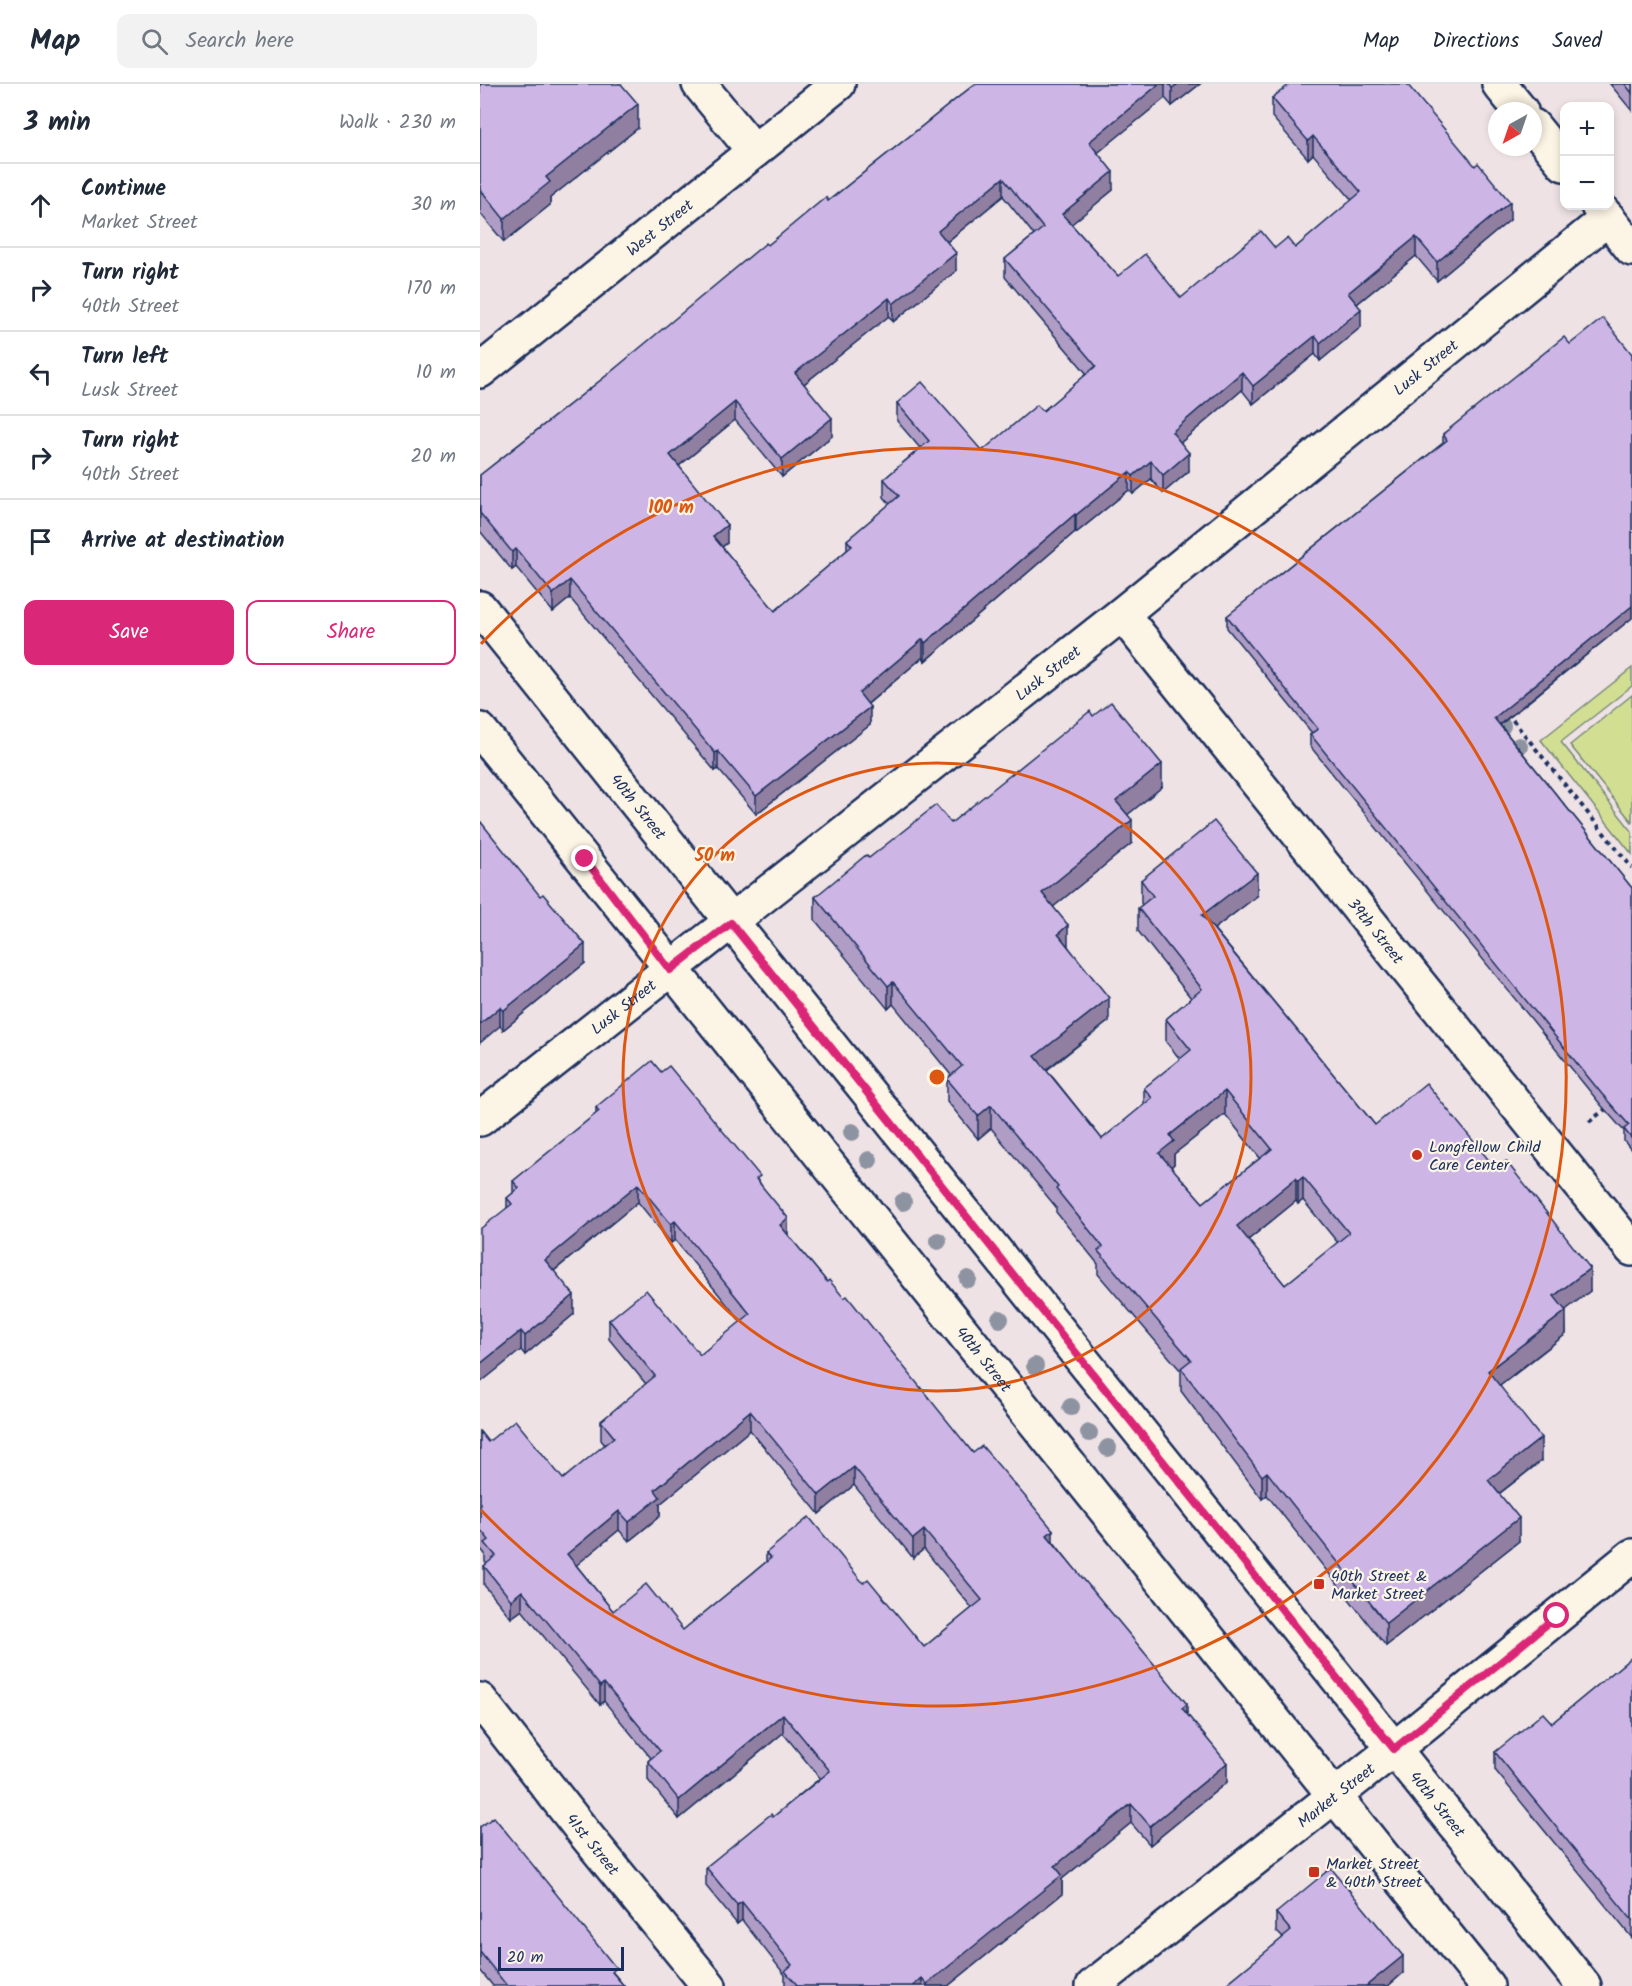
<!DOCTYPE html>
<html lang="en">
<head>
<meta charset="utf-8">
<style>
  :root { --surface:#fff; --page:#f2f2f3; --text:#1f2937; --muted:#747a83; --line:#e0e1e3; --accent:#db2777 }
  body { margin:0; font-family:Kalam,sans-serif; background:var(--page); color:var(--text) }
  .controls { position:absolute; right:18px; top:18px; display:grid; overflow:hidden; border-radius:12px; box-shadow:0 3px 9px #0003 }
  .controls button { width:54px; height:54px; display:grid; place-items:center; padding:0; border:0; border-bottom:2px solid var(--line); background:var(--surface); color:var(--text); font:30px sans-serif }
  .compass { position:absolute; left:1008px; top:18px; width:54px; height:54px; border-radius:50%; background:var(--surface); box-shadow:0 3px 9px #0003; rotate:220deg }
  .scale { position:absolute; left:18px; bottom:15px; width:126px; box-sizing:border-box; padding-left:6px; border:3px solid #1b2f5e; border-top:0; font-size:16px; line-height:21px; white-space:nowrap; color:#1b2f5e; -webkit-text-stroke:4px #fcf5e5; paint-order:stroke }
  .stop { position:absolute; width:18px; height:18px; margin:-14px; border:4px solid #db2777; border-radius:50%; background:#fff }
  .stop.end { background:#db2777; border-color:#fff; box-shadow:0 2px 6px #0008 }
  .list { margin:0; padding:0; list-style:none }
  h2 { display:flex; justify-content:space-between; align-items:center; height:78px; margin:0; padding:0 24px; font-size:26px }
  h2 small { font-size:20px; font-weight:400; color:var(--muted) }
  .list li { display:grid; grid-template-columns:39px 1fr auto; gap:18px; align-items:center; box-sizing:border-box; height:84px; padding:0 24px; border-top:2px solid var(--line) }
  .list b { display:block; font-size:22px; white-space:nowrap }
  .list p { margin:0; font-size:20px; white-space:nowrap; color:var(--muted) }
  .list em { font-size:20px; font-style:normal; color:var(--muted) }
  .actions { display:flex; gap:12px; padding:18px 24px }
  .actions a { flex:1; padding:14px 0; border:2px solid var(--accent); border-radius:12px; text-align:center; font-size:21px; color:var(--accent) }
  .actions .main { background:var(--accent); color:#fff }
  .icon { flex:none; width:33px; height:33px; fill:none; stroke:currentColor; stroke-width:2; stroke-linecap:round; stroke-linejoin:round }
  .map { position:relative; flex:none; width:1152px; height:1902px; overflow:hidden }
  header { display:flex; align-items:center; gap:36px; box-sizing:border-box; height:84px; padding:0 30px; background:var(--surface); border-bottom:2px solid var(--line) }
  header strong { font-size:28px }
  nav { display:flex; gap:33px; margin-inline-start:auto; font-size:21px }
  .search { width:420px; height:54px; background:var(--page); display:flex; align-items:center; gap:15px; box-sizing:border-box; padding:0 21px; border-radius:12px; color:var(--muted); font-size:22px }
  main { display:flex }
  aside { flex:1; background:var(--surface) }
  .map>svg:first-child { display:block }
</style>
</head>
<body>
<header>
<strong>Map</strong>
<div class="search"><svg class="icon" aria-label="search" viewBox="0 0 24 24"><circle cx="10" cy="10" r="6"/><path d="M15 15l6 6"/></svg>Search here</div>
<nav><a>Map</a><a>Directions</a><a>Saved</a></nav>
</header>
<main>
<aside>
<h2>3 min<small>Walk · 230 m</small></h2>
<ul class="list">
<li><svg class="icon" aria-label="ahead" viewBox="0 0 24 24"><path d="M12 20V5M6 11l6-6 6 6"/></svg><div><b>Continue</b><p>Market Street</p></div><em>30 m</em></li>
<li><svg class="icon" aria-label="right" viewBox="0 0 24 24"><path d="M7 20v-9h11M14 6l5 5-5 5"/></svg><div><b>Turn right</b><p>40th Street</p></div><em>170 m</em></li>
<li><svg class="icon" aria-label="left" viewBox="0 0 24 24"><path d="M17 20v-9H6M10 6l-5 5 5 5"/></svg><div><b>Turn left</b><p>Lusk Street</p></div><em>10 m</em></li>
<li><svg class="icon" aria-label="right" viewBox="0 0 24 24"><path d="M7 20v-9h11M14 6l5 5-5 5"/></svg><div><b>Turn right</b><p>40th Street</p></div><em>20 m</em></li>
<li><svg class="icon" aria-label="arrive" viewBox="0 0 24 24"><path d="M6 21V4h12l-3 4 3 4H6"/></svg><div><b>Arrive at destination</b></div></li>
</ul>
<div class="actions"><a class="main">Save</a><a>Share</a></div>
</aside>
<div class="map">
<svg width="1152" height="1902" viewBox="0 0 1152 1902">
  <rect width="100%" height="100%" fill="#eee2e5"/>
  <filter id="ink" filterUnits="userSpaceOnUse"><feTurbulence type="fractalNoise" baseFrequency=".0167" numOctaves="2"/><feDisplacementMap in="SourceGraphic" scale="12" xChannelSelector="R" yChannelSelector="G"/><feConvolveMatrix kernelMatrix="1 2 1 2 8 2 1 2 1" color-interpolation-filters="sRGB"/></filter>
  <g filter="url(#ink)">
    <g fill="#d2df93" stroke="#768778" stroke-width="1.5">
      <path d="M 1152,584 L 1152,602 L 1081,658 L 1152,747 L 1152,770 L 1061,656 Z"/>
      <path d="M 1152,611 L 1152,738 L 1090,661 Z"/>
    </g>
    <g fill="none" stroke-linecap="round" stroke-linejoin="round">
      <g stroke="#1b2f5e" stroke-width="38">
        <g id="minor">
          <path d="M 219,0 L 274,67"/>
          <path d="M 1019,0 L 1041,27"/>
          <path d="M 1053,42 L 1084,80"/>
          <path d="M 1118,122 L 1152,165"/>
          <path id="s1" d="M 642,530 L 1152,1165"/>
          <path id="s2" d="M 0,1035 L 642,530 L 1128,134"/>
          <path id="s3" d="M 0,1616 L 105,1750 L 229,1902"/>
        </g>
      </g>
      <g stroke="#1b2f5e" stroke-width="38">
        <g id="tertiary">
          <path id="s4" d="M 0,287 L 358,0"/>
          <path id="s5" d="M 613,1902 L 914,1665 L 1152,1472"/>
        </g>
      </g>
      <g stroke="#1b2f5e" stroke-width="38">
        <g id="secondary">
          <path id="s6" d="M 0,524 L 1104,1902"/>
          <path id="s7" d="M 0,646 L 1007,1902"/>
        </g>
      </g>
      <g stroke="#1b2f5e" stroke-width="4" stroke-dasharray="4.5 4.5" stroke-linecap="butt">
        <path d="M 1027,629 L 1152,784"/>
        <path d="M 1109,1038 L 1128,1023"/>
      </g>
      <use href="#minor" stroke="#fcf5e5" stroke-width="33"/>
      <use href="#tertiary" stroke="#fcf5e5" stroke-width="33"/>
      <use href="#secondary" stroke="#fcf5e5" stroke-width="33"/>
    </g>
    <g fill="#8e93a1">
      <circle cx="1022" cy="642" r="9"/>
      <circle cx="1039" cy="662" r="9"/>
      <circle cx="372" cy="1048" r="9"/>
      <circle cx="389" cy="1076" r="9"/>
      <circle cx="423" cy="1118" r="9"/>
      <circle cx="458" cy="1157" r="9"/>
      <circle cx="488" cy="1195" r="9"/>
      <circle cx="520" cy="1235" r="9"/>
      <circle cx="555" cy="1282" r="9"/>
      <circle cx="591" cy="1323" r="9"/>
      <circle cx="609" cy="1349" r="9"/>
      <circle cx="628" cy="1364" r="9"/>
    </g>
    <g fill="#b09dc6" stroke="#1b2f5e" stroke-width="1.5" fill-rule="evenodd">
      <path d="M 0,0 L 158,44 L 70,114 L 70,121 L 24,158 L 0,129 Z"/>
      <path d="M 495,0 L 720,0 L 692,22 L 685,14 L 617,69 L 633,106 L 591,140 L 638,192 L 701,214 L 795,164 L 815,164 L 872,116 L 833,70 L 828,75 L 792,33 L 792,14 L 1030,136 L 957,197 L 936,172 L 877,220 L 881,243 L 840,277 L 835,270 L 773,320 L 762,306 L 700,359 L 709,387 L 683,409 L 671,395 L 653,410 L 649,406 L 596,449 L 595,448 L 445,577 L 443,573 L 388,620 L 390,641 L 276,730 L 238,685 L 235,687 L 90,514 L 73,528 L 36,483 L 32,486 L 0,447 L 0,391 L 126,292 L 288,161 L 348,117 ZM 523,112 L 554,151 L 525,175 L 525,193 L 607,290 L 563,327 L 502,367 L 417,319 L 417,337 L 440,364 L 404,395 L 404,413 L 410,420 L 367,456 L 367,466 L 295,527 L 242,463 L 247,459 L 199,382 L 255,336 L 302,393 L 352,352 L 324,300 L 409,232 L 413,238 L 476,187 L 467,158 Z"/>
      <path d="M 1130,0 L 1152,0 L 1152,27 Z"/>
      <path d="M 1090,260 L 1152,270 L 1152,534 L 1020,641 L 1152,804 L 1152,1067 L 1144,1057 L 1144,1047 L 1121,1021 L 830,662 L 830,650 L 832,649 L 747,544 L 747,532 L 963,359 L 963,350 Z"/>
      <path d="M 613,632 L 682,703 L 647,731 L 652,759 L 573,823 L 588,862 L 629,937 L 567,986 L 622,1055 L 664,1021 L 664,1004 L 700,975 L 686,958 L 686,935 L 711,914 L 658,847 L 658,824 L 662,821 L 661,819 L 661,796 L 777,812 L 734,845 L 895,1041 L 1110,1207 L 1085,1226 L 1086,1250 L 1020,1302 L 1061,1377 L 1019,1410 L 1039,1457 L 906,1562 L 787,1411 L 782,1415 L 701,1307 L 701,1287 L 618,1190 L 618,1180 L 576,1128 L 576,1123 L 511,1044 L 498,1055 L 467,1017 L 467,995 L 471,991 L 413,920 L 408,925 L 335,836 L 335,813 L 389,774 L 471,739 ZM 745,1030 L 780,1074 L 723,1119 L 691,1083 L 694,1080 L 694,1070 ZM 823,1116 L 858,1159 L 805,1201 L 768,1156 L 816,1117 L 818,1120 Z"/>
      <path d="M 0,737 L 105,879 L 23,946 L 20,942 Z"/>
      <path d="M 181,988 L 280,1099 L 308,1151 L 347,1198 L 493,1369 L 573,1457 L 707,1631 L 747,1698 L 670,1761 L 651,1739 L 582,1795 L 582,1810 L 468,1902 L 305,1902 L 305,1891 L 262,1836 L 257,1840 L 226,1802 L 226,1783 L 293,1733 L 340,1694 L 303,1649 L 199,1735 L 168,1696 L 168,1677 L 171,1674 L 124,1617 L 120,1621 L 42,1526 L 31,1534 L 4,1501 L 4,1482 L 7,1480 L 5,1478 L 5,1470 L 0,1464 L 0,1348 L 8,1358 L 83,1395 L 125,1361 L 121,1356 L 121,1337 L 166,1300 L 129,1255 L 129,1236 L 220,1271 L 261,1238 L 195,1156 L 191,1159 L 158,1118 L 74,1187 L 94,1230 L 45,1271 L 41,1266 L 27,1123 L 27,1114 L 33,1109 L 33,1097 L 116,1030 L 116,1023 ZM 270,1346 L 339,1430 L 374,1401 L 433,1474 L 444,1465 L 492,1524 L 444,1563 L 383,1499 L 286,1469 L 286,1478 L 203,1546 L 133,1527 L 96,1481 L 139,1446 L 149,1457 L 180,1432 L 180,1420 Z"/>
      <path d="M 1152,1573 L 1152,1854 L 1015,1686 L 1015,1668 L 1072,1639 Z"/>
      <path d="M 0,1743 L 136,1892 L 144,1902 L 13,1902 L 0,1886 Z"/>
      <path d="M 796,1829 L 923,1889 L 908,1902 L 744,1902 L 803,1854 L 796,1847 Z"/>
    </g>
    <g fill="#907fa1" stroke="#1b2f5e" stroke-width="1.5">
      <path d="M 679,0 L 685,0 L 685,14 L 609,76 L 609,58 Z"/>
      <path d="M 698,0 L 720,0 L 692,22 L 692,4 Z"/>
      <path d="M 158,20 L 158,44 L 70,114 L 70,121 L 24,158 L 24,135 L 66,93 Z"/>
      <path d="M 833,52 L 833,70 L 828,75 L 828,57 Z"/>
      <path d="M 633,88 L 633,106 L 582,148 L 582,130 Z"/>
      <path d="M 523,94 L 523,112 L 458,165 L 458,147 Z"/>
      <path d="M 1030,118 L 1030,136 L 957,197 L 957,178 Z"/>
      <path d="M 936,153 L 936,172 L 868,227 L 868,209 Z"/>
      <path d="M 476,169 L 476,187 L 413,238 L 413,220 Z"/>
      <path d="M 409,214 L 409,232 L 315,307 L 315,289 Z"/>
      <path d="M 881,225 L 881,243 L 840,277 L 840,259 Z"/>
      <path d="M 835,252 L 835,270 L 773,320 L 773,302 Z"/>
      <path d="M 762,288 L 762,306 L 692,366 L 692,348 Z"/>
      <path d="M 255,318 L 255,336 L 190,389 L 190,371 Z"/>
      <path d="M 352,334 L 352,352 L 302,393 L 302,375 Z"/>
      <path d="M 709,369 L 709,387 L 683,409 L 683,391 Z"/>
      <path d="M 671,377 L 671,395 L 653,410 L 653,392 Z"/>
      <path d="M 649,388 L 649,406 L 596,449 L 596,431 Z"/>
      <path d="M 595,430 L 595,448 L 445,577 L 445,559 Z"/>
      <path d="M 247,441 L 247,459 L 233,470 L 233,452 Z"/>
      <path d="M 36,465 L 36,483 L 32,486 L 32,468 Z"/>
      <path d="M 90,496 L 90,514 L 73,528 L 73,510 Z"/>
      <path d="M 1152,522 L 1152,534 L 1014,645 L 1014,634 Z"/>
      <path d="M 443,555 L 443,573 L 379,627 L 379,609 Z"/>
      <path d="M 390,623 L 390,641 L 276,730 L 276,712 Z"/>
      <path d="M 238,667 L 238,685 L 235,687 L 235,669 Z"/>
      <path d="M 682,680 L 682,703 L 636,740 L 636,717 Z"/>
      <path d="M 652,736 L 652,759 L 562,832 L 562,809 Z"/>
      <path d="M 777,789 L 777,812 L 722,854 L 722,831 Z"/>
      <path d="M 588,841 L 588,864 L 578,850 Z"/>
      <path d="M 105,860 L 105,879 L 23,946 L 23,927 Z"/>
      <path d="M 413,898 L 413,920 L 408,925 L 408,902 Z"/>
      <path d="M 629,914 L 629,937 L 555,994 L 555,972 Z"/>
      <path d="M 20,923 L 20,942 L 0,959 L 0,940 Z"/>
      <path d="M 745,1007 L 745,1030 L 694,1070 L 694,1080 L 679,1092 L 679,1069 L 690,1051 Z"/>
      <path d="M 511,1021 L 511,1044 L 498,1055 L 498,1032 Z"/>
      <path d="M 823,1093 L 823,1116 L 818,1120 L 818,1097 Z"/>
      <path d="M 816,1094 L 816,1117 L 757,1165 L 757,1142 Z"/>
      <path d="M 158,1100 L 158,1118 L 65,1194 L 65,1176 Z"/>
      <path d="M 308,1134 L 308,1153 L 300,1141 Z"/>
      <path d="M 195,1137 L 195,1156 L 191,1159 L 191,1140 Z"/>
      <path d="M 1110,1184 L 1110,1207 L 1074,1235 L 1074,1212 Z"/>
      <path d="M 94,1211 L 94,1230 L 45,1271 L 45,1252 Z"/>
      <path d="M 1086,1227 L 1086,1250 L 1008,1310 L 1008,1287 Z"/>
      <path d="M 41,1247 L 41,1266 L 0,1299 L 0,1280 Z"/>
      <path d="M 270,1327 L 270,1346 L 180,1420 L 180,1432 L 149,1457 L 149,1438 L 175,1406 Z"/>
      <path d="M 1061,1354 L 1061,1377 L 1008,1418 L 1008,1396 Z"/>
      <path d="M 374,1383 L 374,1401 L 339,1430 L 339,1411 Z"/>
      <path d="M 787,1388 L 787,1411 L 782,1415 L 782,1392 Z"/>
      <path d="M 139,1427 L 139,1446 L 87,1489 L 87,1470 Z"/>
      <path d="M 1039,1434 L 1039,1457 L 906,1562 L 906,1539 Z"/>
      <path d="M 444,1446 L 444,1465 L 433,1474 L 433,1455 Z"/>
      <path d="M 573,1446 L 573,1465 L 567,1451 Z"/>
      <path d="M 42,1507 L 42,1526 L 31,1534 L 31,1516 Z"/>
      <path d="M 124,1599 L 124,1617 L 120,1621 L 120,1602 Z"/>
      <path d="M 707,1620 L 707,1639 L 702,1624 Z"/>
      <path d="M 303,1630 L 303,1649 L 199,1735 L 199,1716 Z"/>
      <path d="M 747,1679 L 747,1698 L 670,1761 L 670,1742 Z"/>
      <path d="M 651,1720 L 651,1739 L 582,1795 L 582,1810 L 468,1902 L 447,1902 L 447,1900 L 575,1782 Z"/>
      <path d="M 262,1818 L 262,1836 L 257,1840 L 257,1821 Z"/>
      <path d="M 923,1872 L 923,1889 L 908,1902 L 886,1902 Z"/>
      <path d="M 442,1894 L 442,1902 L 433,1902 Z"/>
    </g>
    <g fill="#cdb6e6" stroke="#1b2f5e" stroke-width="1.5" fill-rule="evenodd">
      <path d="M 0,0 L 141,0 L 158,20 L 66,93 L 70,98 L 24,135 L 0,105 Z"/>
      <path d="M 495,0 L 679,0 L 609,58 L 633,88 L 582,130 L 638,192 L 665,170 L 701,214 L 781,147 L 795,164 L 807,154 L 815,164 L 881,108 L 833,52 L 828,57 L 792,14 L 810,0 L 927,0 L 995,82 L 998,79 L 1030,118 L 957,178 L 936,153 L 868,209 L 881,225 L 840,259 L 835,252 L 773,302 L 762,288 L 692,348 L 709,369 L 683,391 L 671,377 L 653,392 L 649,388 L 596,431 L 595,430 L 445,559 L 443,555 L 379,609 L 390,623 L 276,712 L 238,667 L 235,669 L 90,496 L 73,510 L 36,465 L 32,468 L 0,429 L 0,391 L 126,292 L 286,159 L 288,161 L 346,113 L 348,117 ZM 523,94 L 563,144 L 525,175 L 616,282 L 563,327 L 557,321 L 502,367 L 442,298 L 417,319 L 449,357 L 404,395 L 419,412 L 367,456 L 372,462 L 295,527 L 233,452 L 247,441 L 190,371 L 255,318 L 302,375 L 352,334 L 315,289 L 409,214 L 413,220 L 476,169 L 458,147 Z"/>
      <path d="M 689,0 L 698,0 L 692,4 Z"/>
      <path d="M 1145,0 L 1152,0 L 1152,9 Z"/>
      <path d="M 1123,234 L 1152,270 L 1152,522 L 1014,634 L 1152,804 L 1152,1055 L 1144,1045 L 1149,1041 L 1121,1009 L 830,650 L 838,645 L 747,532 L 967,356 L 963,350 L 1084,253 L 1090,260 Z"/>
      <path d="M 631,618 L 682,680 L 636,717 L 652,736 L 562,809 L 588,841 L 578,850 L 629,914 L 555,972 L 622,1055 L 672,1014 L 664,1004 L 711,966 L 686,935 L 722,905 L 658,824 L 673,812 L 661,796 L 734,737 L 777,789 L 722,831 L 895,1041 L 946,999 L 1016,1085 L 1026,1077 L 1110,1184 L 1074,1212 L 1086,1227 L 1008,1287 L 1061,1354 L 1008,1396 L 1039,1434 L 906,1539 L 787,1388 L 782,1392 L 701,1284 L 711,1276 L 618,1167 L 623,1163 L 576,1105 L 578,1103 L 511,1021 L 498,1032 L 467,995 L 482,982 L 413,898 L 408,902 L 335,813 L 386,771 L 389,774 L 456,721 L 471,739 L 610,627 L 613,632 ZM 745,1007 L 792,1065 L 723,1119 L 679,1069 L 694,1057 L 690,1051 ZM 823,1093 L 869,1149 L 805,1201 L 757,1142 L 816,1094 L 818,1097 Z"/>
      <path d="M 0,737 L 60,812 L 63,810 L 105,860 L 23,927 L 20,923 L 0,940 Z"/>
      <path d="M 172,977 L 181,988 L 189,982 L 280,1092 L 276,1095 L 308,1134 L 300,1141 L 347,1198 L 349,1196 L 364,1214 L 367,1212 L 493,1369 L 502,1362 L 554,1423 L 573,1446 L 567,1451 L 707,1620 L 702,1624 L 747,1679 L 670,1742 L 651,1720 L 575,1782 L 582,1791 L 447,1900 L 442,1894 L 433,1902 L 318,1902 L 305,1887 L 312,1881 L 262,1818 L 257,1821 L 226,1783 L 291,1730 L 293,1733 L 350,1687 L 303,1630 L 199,1716 L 168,1677 L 180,1667 L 124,1599 L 120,1602 L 42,1507 L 31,1516 L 4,1482 L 16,1472 L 5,1459 L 9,1456 L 0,1445 L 0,1348 L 8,1358 L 35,1336 L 83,1395 L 134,1353 L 121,1337 L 175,1292 L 129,1236 L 166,1206 L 220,1271 L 270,1230 L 195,1137 L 191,1140 L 158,1100 L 65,1176 L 94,1211 L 45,1252 L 41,1247 L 0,1280 L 0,1145 L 32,1120 L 27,1114 L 39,1104 L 33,1097 L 119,1027 L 116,1023 ZM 270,1327 L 339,1411 L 374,1383 L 433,1455 L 444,1446 L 502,1516 L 444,1563 L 388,1495 L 383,1499 L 329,1433 L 286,1469 L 291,1474 L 203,1546 L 166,1500 L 133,1527 L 87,1470 L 139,1427 L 149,1438 L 180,1413 L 175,1406 Z"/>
      <path d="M 1152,1573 L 1152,1836 L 1015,1668 L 1063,1629 L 1072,1639 Z"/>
      <path d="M 14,1733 L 136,1884 L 132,1888 L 144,1902 L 27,1902 L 0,1868 L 0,1743 Z"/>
      <path d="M 851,1784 L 923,1872 L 886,1902 L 744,1902 L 811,1847 L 796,1829 Z"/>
    </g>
  </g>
  <g fill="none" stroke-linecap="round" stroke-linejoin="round" filter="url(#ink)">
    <path stroke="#db2777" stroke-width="8" d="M 105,775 L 190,886 L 251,839 L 914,1665 L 1077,1532"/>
  </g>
  <g fill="none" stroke="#de5710" stroke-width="3">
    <circle cx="457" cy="993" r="314"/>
    <path d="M1 560A629 629 0 1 1 1 1426"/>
  </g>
  <g fill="#c8321e" stroke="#fcf5e5" stroke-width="2">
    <circle cx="937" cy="1071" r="6"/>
    <rect x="833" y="1494" width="12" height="12" rx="3"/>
    <rect x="828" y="1782" width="12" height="12" rx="3"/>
  </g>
  <g text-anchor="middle" stroke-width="4.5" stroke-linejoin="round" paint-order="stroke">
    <g font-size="16" fill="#1b2f5e" stroke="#fcf5e5">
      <text dy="6" stroke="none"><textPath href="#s4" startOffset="230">West Street</textPath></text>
      <text dy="6" stroke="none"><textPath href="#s2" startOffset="1208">Lusk Street</textPath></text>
      <text dy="6" stroke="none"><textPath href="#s2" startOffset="722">Lusk Street</textPath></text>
      <text dy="6" stroke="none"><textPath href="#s6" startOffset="254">40th Street</textPath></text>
      <text dy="6" stroke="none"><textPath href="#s1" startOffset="406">39th Street</textPath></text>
      <text dy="6" stroke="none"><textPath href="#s2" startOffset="182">Lusk Street</textPath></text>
      <text dy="6" stroke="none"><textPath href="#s7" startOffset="806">40th Street</textPath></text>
      <text dy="6" stroke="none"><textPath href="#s5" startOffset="309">Market Street</textPath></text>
      <text dy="6" stroke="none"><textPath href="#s6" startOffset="1532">40th Street</textPath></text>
      <text dy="6" stroke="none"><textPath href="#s3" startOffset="183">41st Street</textPath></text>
    </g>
    <g font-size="16" fill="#1b2f5e" stroke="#fcf5e5" text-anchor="start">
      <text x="949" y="1068">Longfellow Child<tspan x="949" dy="18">Care Center</tspan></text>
      <text x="851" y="1497">40th Street &amp;<tspan x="851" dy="18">Market Street</tspan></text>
      <text x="846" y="1785">Market Street<tspan x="846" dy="18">&amp; 40th Street</tspan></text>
    </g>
  </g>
  <circle cx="457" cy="993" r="9" fill="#de5710" stroke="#fcf5e5" stroke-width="3"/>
  <g font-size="18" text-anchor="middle" font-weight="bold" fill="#de5710" stroke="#fcf5e5" stroke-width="4.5" stroke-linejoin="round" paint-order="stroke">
    <text x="191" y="429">100 m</text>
    <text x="235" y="777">50 m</text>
  </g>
</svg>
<div class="controls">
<button>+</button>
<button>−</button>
</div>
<svg class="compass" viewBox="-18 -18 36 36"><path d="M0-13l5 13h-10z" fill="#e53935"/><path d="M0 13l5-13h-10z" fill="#747a83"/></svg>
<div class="scale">20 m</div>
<div class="stop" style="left:1077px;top:1532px"></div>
<div class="stop end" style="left:105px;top:775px"></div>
</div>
</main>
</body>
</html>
